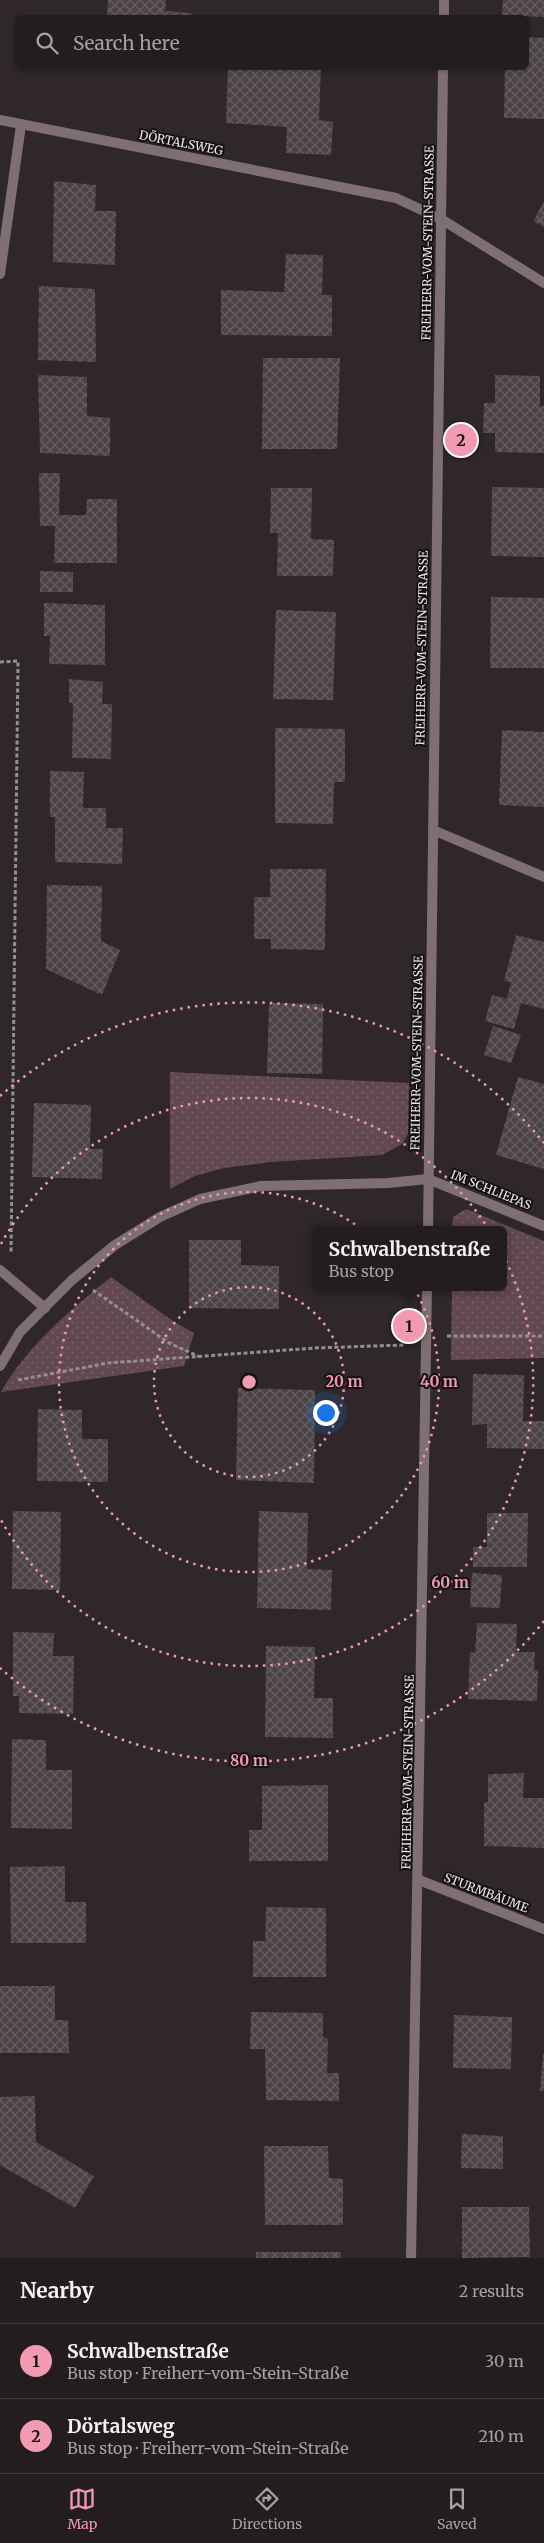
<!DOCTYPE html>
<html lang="en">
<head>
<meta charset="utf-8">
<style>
  :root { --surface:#231d1f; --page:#2f2a2c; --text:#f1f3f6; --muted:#a3a2a4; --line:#403b3d; --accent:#f19ab1 }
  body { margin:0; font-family:Merriweather,serif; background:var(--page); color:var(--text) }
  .you { position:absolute; left:325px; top:1412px; width:18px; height:18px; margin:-12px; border:4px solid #fff; border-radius:50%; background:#1a73e8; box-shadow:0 0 0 8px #1a73e833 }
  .badge { display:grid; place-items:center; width:32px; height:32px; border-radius:50%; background:var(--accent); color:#111; font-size:16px; font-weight:700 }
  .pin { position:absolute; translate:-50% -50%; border:2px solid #fff; box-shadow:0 1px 5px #0006 }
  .popup { position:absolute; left:312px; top:1226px; width:195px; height:65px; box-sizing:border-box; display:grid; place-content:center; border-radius:8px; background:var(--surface); filter:drop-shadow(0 1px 4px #0005); font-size:16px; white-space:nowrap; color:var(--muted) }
  .popup b { font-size:19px; color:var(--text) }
  .popup::after { content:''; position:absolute; left:50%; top:100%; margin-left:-10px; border:10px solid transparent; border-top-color:var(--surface) }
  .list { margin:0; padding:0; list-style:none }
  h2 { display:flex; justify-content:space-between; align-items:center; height:65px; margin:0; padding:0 20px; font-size:21px }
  h2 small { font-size:16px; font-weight:400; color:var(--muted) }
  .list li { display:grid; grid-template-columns:32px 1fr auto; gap:15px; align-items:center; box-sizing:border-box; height:75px; padding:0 20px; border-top:1px solid var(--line) }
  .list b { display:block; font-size:19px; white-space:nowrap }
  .list p { margin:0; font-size:16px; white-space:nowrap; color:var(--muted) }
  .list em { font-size:16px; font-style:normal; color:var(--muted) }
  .icon { flex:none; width:28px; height:28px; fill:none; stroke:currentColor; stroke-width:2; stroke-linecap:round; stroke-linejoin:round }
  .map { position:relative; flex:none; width:544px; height:2258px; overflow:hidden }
  .search { position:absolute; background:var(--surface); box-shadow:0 1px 4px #0004; left:15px; right:15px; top:15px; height:55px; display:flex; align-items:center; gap:12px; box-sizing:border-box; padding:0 18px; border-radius:8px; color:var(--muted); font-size:19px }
  .sheet { height:215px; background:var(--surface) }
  nav { display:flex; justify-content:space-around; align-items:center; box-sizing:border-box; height:70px; border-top:1px solid var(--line); background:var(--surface); font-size:14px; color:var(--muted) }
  nav a { display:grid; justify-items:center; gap:2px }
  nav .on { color:var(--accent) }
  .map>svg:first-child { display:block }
</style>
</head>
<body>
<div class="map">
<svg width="544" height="2258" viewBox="0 0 544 2258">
  <defs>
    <pattern id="green-dots" width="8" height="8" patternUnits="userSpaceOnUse" patternTransform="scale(1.25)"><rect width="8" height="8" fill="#62484f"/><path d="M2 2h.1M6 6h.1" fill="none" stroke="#796268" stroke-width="1.8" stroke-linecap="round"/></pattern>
    <pattern id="building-cross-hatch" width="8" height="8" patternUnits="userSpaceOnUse" patternTransform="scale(1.25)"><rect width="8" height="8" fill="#4c4345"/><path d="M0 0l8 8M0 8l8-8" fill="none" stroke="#665e60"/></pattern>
  </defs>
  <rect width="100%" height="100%" fill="#2f2729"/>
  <g fill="url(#green-dots)">
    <path d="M 170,1072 L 409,1083 L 408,1134 L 402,1144 L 382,1155 L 271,1162 L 224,1168 L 195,1176 L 170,1189 Z"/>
    <path d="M 466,1209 L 544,1241 L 544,1358 L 451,1360 L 452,1287 L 503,1287 L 503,1230 L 452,1230 L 453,1217 Z"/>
    <path d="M 111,1277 L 173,1321 L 194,1333 L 184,1366 L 1,1392 C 28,1345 69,1311 111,1277 Z"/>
  </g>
  <g fill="url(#building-cross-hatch)">
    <path d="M 108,0 L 166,0 L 165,11 L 192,13 L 192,18 L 107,18 Z"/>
    <path d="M 503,0 L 544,0 L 544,17 L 502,15 Z"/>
    <path d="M 526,37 L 544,38 L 544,119 L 504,118 L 505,68 L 526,68 Z"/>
    <path d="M 228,68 L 321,68 L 319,120 L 333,122 L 331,155 L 286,153 L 287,127 L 226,123 Z"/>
    <path d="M 54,181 L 96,185 L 95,211 L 116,211 L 115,265 L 53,262 Z"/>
    <path d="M 544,202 L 544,227 L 533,221 Z"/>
    <path d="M 286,254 L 323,255 L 322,295 L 332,295 L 332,336 L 221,335 L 221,290 L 284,292 Z"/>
    <path d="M 39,286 L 95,289 L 96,362 L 38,360 Z"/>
    <path d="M 263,358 L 340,358 L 337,449 L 262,449 Z"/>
    <path d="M 38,375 L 87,377 L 87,416 L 110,418 L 110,456 L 40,453 Z"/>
    <path d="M 495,375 L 540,376 L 540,406 L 544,406 L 544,453 L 495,452 L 495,433 L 483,433 L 484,403 L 495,403 Z"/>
    <path d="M 39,473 L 60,473 L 59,515 L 86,515 L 87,499 L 117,499 L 117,563 L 54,563 L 55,526 L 40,526 Z"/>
    <path d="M 492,487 L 544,488 L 544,557 L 491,556 Z"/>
    <path d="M 271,488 L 312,488 L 311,539 L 334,540 L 333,576 L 277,576 L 278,533 L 270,533 Z"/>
    <path d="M 40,571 L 73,572 L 73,592 L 40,592 Z"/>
    <path d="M 491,597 L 544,598 L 544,668 L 490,668 Z"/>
    <path d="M 44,603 L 105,605 L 105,665 L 49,664 L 50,636 L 44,636 Z"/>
    <path d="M 276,610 L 336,612 L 333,700 L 273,699 Z"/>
    <path d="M 69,679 L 103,682 L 102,704 L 112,704 L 111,759 L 72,758 L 73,703 L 69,703 Z"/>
    <path d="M 275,728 L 345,729 L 345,782 L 334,782 L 333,824 L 275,823 Z"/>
    <path d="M 502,730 L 544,732 L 544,807 L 499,805 Z"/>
    <path d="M 50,771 L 84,772 L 83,808 L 106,808 L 106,828 L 123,828 L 122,864 L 55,862 L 55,817 L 50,817 Z"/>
    <path d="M 270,869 L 326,869 L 325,950 L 271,949 L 271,939 L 254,939 L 254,897 L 270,897 Z"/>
    <path d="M 47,885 L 102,886 L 101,941 L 120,950 L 102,995 L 46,969 Z"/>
    <path d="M 516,935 L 544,942 L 544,1009 L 521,1003 L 514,1029 L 485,1021 L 492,995 L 507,999 L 511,982 L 504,981 Z"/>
    <path d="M 269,1003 L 323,1004 L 322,1074 L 267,1073 Z"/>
    <path d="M 493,1026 L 521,1035 L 511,1063 L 484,1055 Z"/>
    <path d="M 518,1077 L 544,1084 L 544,1169 L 496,1155 Z"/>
    <path d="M 34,1103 L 91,1105 L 90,1149 L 103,1149 L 102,1179 L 32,1177 Z"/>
    <path d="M 189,1240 L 241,1240 L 241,1265 L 279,1266 L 279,1309 L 189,1308 Z"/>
    <path d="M 473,1374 L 524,1375 L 523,1421 L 544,1421 L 544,1449 L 487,1448 L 487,1424 L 472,1425 Z"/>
    <path d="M 238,1388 L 315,1390 L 314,1483 L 236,1480 Z"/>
    <path d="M 38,1409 L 82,1410 L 82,1439 L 108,1439 L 108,1482 L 37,1481 Z"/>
    <path d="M 13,1511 L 61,1512 L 60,1590 L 12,1589 Z"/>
    <path d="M 259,1511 L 308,1513 L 307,1569 L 332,1570 L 331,1610 L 257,1608 Z"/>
    <path d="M 487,1513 L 528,1513 L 527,1567 L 473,1567 L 473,1547 L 487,1547 Z"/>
    <path d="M 472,1573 L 502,1575 L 500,1608 L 470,1607 Z"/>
    <path d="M 477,1623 L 517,1624 L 516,1652 L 535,1652 L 534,1670 L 538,1670 L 537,1701 L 468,1699 L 470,1652 L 475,1653 Z"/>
    <path d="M 13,1632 L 54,1633 L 53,1656 L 74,1656 L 73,1714 L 19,1713 L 19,1696 L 13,1696 Z"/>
    <path d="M 266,1646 L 315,1647 L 314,1698 L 333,1698 L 333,1738 L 265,1737 Z"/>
    <path d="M 12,1739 L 46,1740 L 46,1770 L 72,1770 L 72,1829 L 11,1828 Z"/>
    <path d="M 524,1773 L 523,1798 L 544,1798 L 544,1848 L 484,1846 L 484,1803 L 488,1802 L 488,1774 Z"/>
    <path d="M 328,1785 L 328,1861 L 249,1861 L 249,1830 L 262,1830 L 262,1786 Z"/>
    <path d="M 65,1866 L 65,1902 L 86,1902 L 86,1943 L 11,1943 L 10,1867 Z"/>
    <path d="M 266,1907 L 326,1908 L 326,1977 L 253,1977 L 253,1941 L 265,1941 Z"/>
    <path d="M 0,1986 L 55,1986 L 55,2020 L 68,2020 L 69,2053 L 0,2053 Z"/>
    <path d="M 251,2012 L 323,2013 L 323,2037 L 328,2039 L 327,2073 L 339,2073 L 339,2101 L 266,2100 L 265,2049 L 250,2049 Z"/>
    <path d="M 454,2015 L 512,2017 L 511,2069 L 453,2068 Z"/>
    <path d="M 543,2054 L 544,2054 L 544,2091 L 540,2091 Z"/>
    <path d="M 35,2096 L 36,2142 L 94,2176 L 75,2208 L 0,2165 L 0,2097 Z"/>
    <path d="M 462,2134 L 503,2136 L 503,2169 L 461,2168 Z"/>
    <path d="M 264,2146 L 328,2146 L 329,2178 L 343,2179 L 343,2225 L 265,2225 Z"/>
    <path d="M 462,2207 L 529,2207 L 530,2257 L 462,2258 Z"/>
    <rect x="256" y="2252" width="85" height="6"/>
  </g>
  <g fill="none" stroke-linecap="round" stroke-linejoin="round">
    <g stroke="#968f90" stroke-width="3" stroke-dasharray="4 2.5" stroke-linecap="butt">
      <path d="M 0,662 L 18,661 L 11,1253"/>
      <path d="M 93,1290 L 169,1343 L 200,1357"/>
      <path d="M 447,1336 L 544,1336"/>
      <path d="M 18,1380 L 108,1363 L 315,1348 L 404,1345"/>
    </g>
    <g stroke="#7f6f72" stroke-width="10">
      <path d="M 444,18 L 444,0"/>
      <path d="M 0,120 L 396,198 L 441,219 L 544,283"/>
      <path d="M 0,274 L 21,125"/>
      <path d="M 433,830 L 544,877"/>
      <path d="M 428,1230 L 443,68"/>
      <path d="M 0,1270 L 45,1308"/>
      <path d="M 0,1366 L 20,1332 L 72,1280 L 115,1245 L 160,1217 L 200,1199 L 261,1186 L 388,1183 L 428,1179 L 544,1226"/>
      <path d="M 419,1880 L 544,1929"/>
      <path d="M 411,2258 L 427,1287"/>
    </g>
  </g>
  <g fill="none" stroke="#f19ab1" stroke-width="2.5" stroke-dasharray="2.5 5">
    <circle cx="249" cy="1382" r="95"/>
    <circle cx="249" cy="1382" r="190"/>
    <path d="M1 1244A284 284 0 1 1 1 1520"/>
    <path d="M544 1621A379 379 0 0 1 0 1668M0 1096A379 379 0 0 1 544 1143"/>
  </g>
  <g text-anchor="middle" stroke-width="4" stroke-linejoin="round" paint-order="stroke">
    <g font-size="12" fill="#eee8e9" stroke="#151112">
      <text transform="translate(181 143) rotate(11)" y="4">DÖRTALSWEG</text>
      <text transform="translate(428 243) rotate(-89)" y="4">FREIHERR-VOM-STEIN-STRASSE</text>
      <text transform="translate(422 648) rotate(-89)" y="4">FREIHERR-VOM-STEIN-STRASSE</text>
      <text transform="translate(417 1053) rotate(-89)" y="4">FREIHERR-VOM-STEIN-STRASSE</text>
      <text transform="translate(491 1190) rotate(22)" y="4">IM SCHLIEPAS</text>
      <text transform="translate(408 1772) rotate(-89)" y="4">FREIHERR-VOM-STEIN-STRASSE</text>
      <text transform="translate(486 1893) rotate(21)" y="4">STURMBÄUME</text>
    </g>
  </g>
  <circle cx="249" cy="1382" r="8" fill="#f19ab1" stroke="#151112" stroke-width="2.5"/>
  <g font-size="15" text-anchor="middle" font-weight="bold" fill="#f19ab1" stroke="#151112" stroke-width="4" stroke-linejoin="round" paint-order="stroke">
    <text x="344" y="1387">20 m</text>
    <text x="439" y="1387">40 m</text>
    <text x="450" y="1588">60 m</text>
    <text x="249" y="1766">80 m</text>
  </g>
</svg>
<div class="you"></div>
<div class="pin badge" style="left:409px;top:1326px">1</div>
<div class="popup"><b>Schwalbenstraße</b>Bus stop</div>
<div class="pin badge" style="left:461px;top:440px">2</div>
<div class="search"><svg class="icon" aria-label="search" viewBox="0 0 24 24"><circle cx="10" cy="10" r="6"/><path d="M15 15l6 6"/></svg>Search here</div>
</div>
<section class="sheet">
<h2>Nearby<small>2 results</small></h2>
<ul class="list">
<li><span class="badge">1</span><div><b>Schwalbenstraße</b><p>Bus stop · Freiherr-vom-Stein-Straße</p></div><em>30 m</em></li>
<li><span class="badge">2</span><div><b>Dörtalsweg</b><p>Bus stop · Freiherr-vom-Stein-Straße</p></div><em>210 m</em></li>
</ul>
</section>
<nav>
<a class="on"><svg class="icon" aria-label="map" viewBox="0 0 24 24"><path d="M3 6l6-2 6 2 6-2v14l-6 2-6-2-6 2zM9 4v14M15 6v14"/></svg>Map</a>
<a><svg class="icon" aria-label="directions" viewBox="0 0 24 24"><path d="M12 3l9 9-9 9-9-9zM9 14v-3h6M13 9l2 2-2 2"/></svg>Directions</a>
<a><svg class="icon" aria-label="saved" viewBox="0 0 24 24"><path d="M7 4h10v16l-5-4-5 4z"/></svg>Saved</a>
</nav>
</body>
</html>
